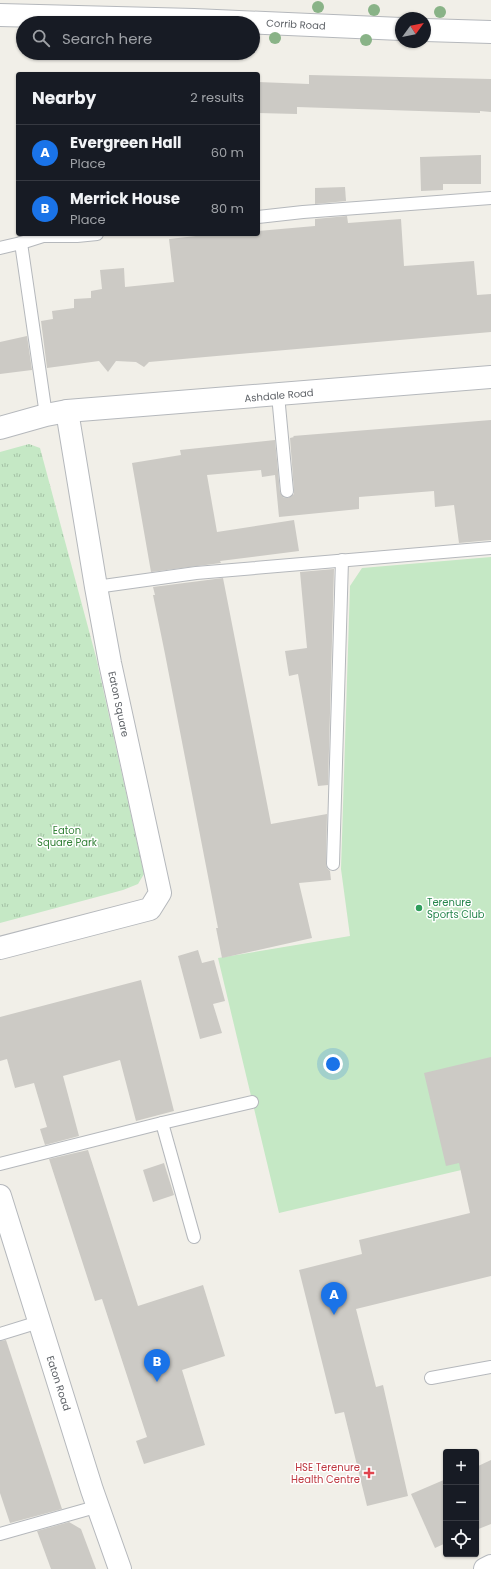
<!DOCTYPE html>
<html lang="en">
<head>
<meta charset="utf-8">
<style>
  :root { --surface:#171b24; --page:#242831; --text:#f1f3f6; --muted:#9ea1a6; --line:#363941; --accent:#1a73e8 }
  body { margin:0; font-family:Poppins,sans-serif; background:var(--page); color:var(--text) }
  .controls { position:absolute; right:12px; bottom:12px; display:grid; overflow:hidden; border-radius:4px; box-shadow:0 1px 3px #0004 }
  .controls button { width:36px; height:36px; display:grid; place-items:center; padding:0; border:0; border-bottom:1px solid var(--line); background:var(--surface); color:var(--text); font:20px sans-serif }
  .compass { position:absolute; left:395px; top:12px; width:36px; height:36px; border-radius:50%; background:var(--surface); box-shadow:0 1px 3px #0004; rotate:57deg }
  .you { position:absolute; left:333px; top:1064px; width:14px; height:14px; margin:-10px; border:3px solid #fff; border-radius:50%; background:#1a73e8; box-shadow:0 0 0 6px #1a73e833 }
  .badge { display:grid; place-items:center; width:26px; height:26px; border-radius:50%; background:var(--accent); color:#fff; font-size:13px; font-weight:700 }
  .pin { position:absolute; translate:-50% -33px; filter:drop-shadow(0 1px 2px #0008) }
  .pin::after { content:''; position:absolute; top:21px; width:14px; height:12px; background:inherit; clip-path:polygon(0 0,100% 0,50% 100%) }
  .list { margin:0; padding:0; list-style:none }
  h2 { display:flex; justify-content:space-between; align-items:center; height:52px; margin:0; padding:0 16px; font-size:17px }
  h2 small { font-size:13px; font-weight:400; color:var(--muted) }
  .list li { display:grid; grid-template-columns:26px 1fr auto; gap:12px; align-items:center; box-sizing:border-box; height:56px; padding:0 16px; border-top:1px solid var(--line) }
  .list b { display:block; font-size:15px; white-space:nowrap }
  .list p { margin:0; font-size:13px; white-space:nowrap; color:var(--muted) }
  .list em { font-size:13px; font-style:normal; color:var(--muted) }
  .icon { flex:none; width:22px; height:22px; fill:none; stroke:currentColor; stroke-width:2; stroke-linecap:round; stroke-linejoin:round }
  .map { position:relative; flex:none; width:491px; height:1569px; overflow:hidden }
  .search { position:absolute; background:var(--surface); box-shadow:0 1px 3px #0004; left:16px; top:16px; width:244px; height:44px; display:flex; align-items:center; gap:10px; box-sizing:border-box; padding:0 14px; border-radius:22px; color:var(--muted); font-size:15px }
  .panel { position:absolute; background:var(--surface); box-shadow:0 1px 3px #0004; left:16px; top:72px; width:244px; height:164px; border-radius:4px }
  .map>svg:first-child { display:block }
</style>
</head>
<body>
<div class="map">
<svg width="491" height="1569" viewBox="0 0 491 1569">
  <defs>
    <pattern id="park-tufts" width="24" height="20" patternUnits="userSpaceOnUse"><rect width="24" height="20" fill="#c5e8c5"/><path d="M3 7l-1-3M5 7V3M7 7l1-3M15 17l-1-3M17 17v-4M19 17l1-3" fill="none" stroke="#a3c0a4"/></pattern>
  </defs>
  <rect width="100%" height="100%" fill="#f1efe8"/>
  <path fill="#c5e8c5" d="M 491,557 L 491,1163 L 279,1213 L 218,958 L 350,936 L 341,869 L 350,586 L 362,568 Z"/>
  <path fill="url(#park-tufts)" d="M 29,444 L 40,448 L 96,657 L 144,874 L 138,884 L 123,890 L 0,923 L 0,452 Z"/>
  <g fill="#cccac5">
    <path d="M 309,75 L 491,79 L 491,112 L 480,111 L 480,113 L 297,107 L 297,114 L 258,113 L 258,82 L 309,84 Z"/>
    <path d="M 481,155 L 481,184 L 443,184 L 443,190 L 421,191 L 420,157 Z"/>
    <path d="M 345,187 L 346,201 L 315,204 L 315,188 Z"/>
    <path d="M 347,216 L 348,223 L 401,219 L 404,266 L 474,261 L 477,295 L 491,294 L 491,332 L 149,362 L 144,367 L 136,362 L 116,361 L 108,372 L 99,361 L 47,368 L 41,321 L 53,319 L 52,311 L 74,308 L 74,299 L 91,298 L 91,291 L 102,289 L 100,270 L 124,268 L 125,287 L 174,282 L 169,239 L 214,234 L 258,234 L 258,231 L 315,226 L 315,219 Z"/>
    <path d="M 27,336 L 32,370 L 0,374 L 0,342 Z"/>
    <path d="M 491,420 L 491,540 L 459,543 L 454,505 L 435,507 L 434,491 L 359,497 L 359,509 L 279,517 L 275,475 L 262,477 L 261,470 L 207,475 L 217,532 L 294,520 L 299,551 L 220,561 L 221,563 L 151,572 L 132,463 L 181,455 L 180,450 L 275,440 L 280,492 L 284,498 L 288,498 L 294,494 L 294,491 L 290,438 L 294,437 L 293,436 Z"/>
    <path d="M 334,569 L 328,785 L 318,786 L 298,674 L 289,676 L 285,651 L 307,648 L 300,572 Z"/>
    <path d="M 223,578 L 271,824 L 327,814 L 326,864 L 327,868 L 330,871 L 331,880 L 299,883 L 312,938 L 222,958 L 216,928 L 218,928 L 165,654 L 153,595 L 155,595 L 153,587 Z"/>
    <path d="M 198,950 L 202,963 L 214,960 L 225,1001 L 213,1004 L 222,1033 L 200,1039 L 178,956 Z"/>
    <path d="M 141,980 L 174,1111 L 136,1121 L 120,1060 L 63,1076 L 79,1136 L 45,1145 L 40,1129 L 47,1127 L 34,1083 L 15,1088 L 7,1059 L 0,1061 L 0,1017 Z"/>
    <path d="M 491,1057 L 491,1276 L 356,1309 L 376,1387 L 383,1385 L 408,1496 L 367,1506 L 344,1412 L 335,1414 L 299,1270 L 362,1254 L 359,1240 L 470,1213 L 459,1163 L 446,1166 L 424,1073 Z"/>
    <path d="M 88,1150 L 138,1306 L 203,1285 L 225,1356 L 182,1370 L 205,1445 L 144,1464 L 136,1441 L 147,1437 L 102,1299 L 95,1301 L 49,1159 Z"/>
    <path d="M 164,1163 L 174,1195 L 153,1202 L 143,1170 Z"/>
    <path d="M 6,1340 L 62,1509 L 10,1523 L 0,1493 L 0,1341 Z"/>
    <path d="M 491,1460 L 491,1524 L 476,1530 L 476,1467 Z"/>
    <path d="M 446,1479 L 446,1543 L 435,1548 L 411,1494 Z"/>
    <path d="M 69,1522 L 81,1529 L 96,1569 L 51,1569 L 37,1531 Z"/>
  </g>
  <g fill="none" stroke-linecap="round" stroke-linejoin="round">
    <g stroke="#b5b8bc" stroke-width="14">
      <g id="lane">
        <path d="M 258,217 L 303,212 L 491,198"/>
        <path d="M 0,248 L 21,243"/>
        <path d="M 278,395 L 287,491"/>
        <path d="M 46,415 L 21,243 L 43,236 L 77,236 L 97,234"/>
        <path d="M 96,587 L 196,573 L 491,548"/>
        <path d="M 333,864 L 342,560"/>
        <path d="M 162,1123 L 194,1237"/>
        <path d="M 0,1164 L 162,1123 L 252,1102"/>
        <path d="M 0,1334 L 39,1322"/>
        <path d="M 431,1378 L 491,1367"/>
        <path d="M 0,1534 L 99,1506"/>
      </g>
    </g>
    <g stroke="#b5b8bc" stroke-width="24">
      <g id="street">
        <path d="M 0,15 L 194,20 L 401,29"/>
        <path d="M 425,30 L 491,32"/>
        <path d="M 0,428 L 46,415 L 67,411 L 491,377"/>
        <path d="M 0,948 L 150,909 L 160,893 L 110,663 L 96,587 L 67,411"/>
        <path d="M 0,1196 L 92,1490 L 120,1569"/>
      </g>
    </g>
    <g stroke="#b6babf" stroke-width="24">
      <path id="secondary" d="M 485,1569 L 491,1566"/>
    </g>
    <use href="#lane" stroke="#fff" stroke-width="12"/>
    <use href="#street" stroke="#fff" stroke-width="22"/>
    <use href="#secondary" stroke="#fff" stroke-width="22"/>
  </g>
  <g fill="#89b387">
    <circle cx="318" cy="7" r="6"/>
    <circle cx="374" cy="10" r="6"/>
    <circle cx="440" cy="12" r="6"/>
    <circle cx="275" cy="38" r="6"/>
    <circle cx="366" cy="40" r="6"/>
  </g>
  <circle fill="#2e9e5b" stroke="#fff" stroke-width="1.5" cx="419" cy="908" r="4"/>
  <path fill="#e0444e" stroke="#fff" stroke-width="1.5" d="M367 1467h4v4h4v4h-4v4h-4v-4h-4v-4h4z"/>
  <g text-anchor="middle" stroke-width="3" stroke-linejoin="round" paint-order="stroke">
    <g font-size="10" fill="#5f6368" stroke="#fff">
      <text transform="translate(296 24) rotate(3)" y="4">Corrib Road</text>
      <text transform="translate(279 395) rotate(-5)" y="4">Ashdale Road</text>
      <text transform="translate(119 704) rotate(78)" y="4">Eaton Square</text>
      <text transform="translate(59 1383) rotate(72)" y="4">Eaton Road</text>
    </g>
    <g font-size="10" fill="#348238" stroke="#fff">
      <text x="67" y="834">Eaton<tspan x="67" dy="12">Square Park</tspan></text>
    </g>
    <g font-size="10" fill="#27864d" stroke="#fff" text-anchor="start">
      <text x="427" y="906">Terenure<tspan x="427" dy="12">Sports Club</tspan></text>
    </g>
    <g font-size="10" fill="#be3a42" stroke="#fff" text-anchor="end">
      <text x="360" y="1471">HSE Terenure<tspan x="360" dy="12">Health Centre</tspan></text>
    </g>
  </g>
</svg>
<div class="controls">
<button>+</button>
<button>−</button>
<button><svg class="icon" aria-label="locate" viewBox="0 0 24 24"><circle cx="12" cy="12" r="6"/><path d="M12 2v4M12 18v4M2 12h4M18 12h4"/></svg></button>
</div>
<svg class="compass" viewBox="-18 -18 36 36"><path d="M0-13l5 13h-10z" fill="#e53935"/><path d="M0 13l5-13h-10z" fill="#9ea1a6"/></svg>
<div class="you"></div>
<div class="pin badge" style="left:334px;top:1315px">A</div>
<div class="pin badge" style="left:157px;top:1382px">B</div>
<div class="search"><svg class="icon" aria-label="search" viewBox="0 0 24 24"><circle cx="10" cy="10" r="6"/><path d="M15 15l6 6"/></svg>Search here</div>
<section class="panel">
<h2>Nearby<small>2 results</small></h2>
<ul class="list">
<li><span class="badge">A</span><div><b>Evergreen Hall</b><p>Place</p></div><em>60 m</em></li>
<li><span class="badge">B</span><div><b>Merrick House</b><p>Place</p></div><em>80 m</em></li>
</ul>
</section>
</div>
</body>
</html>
